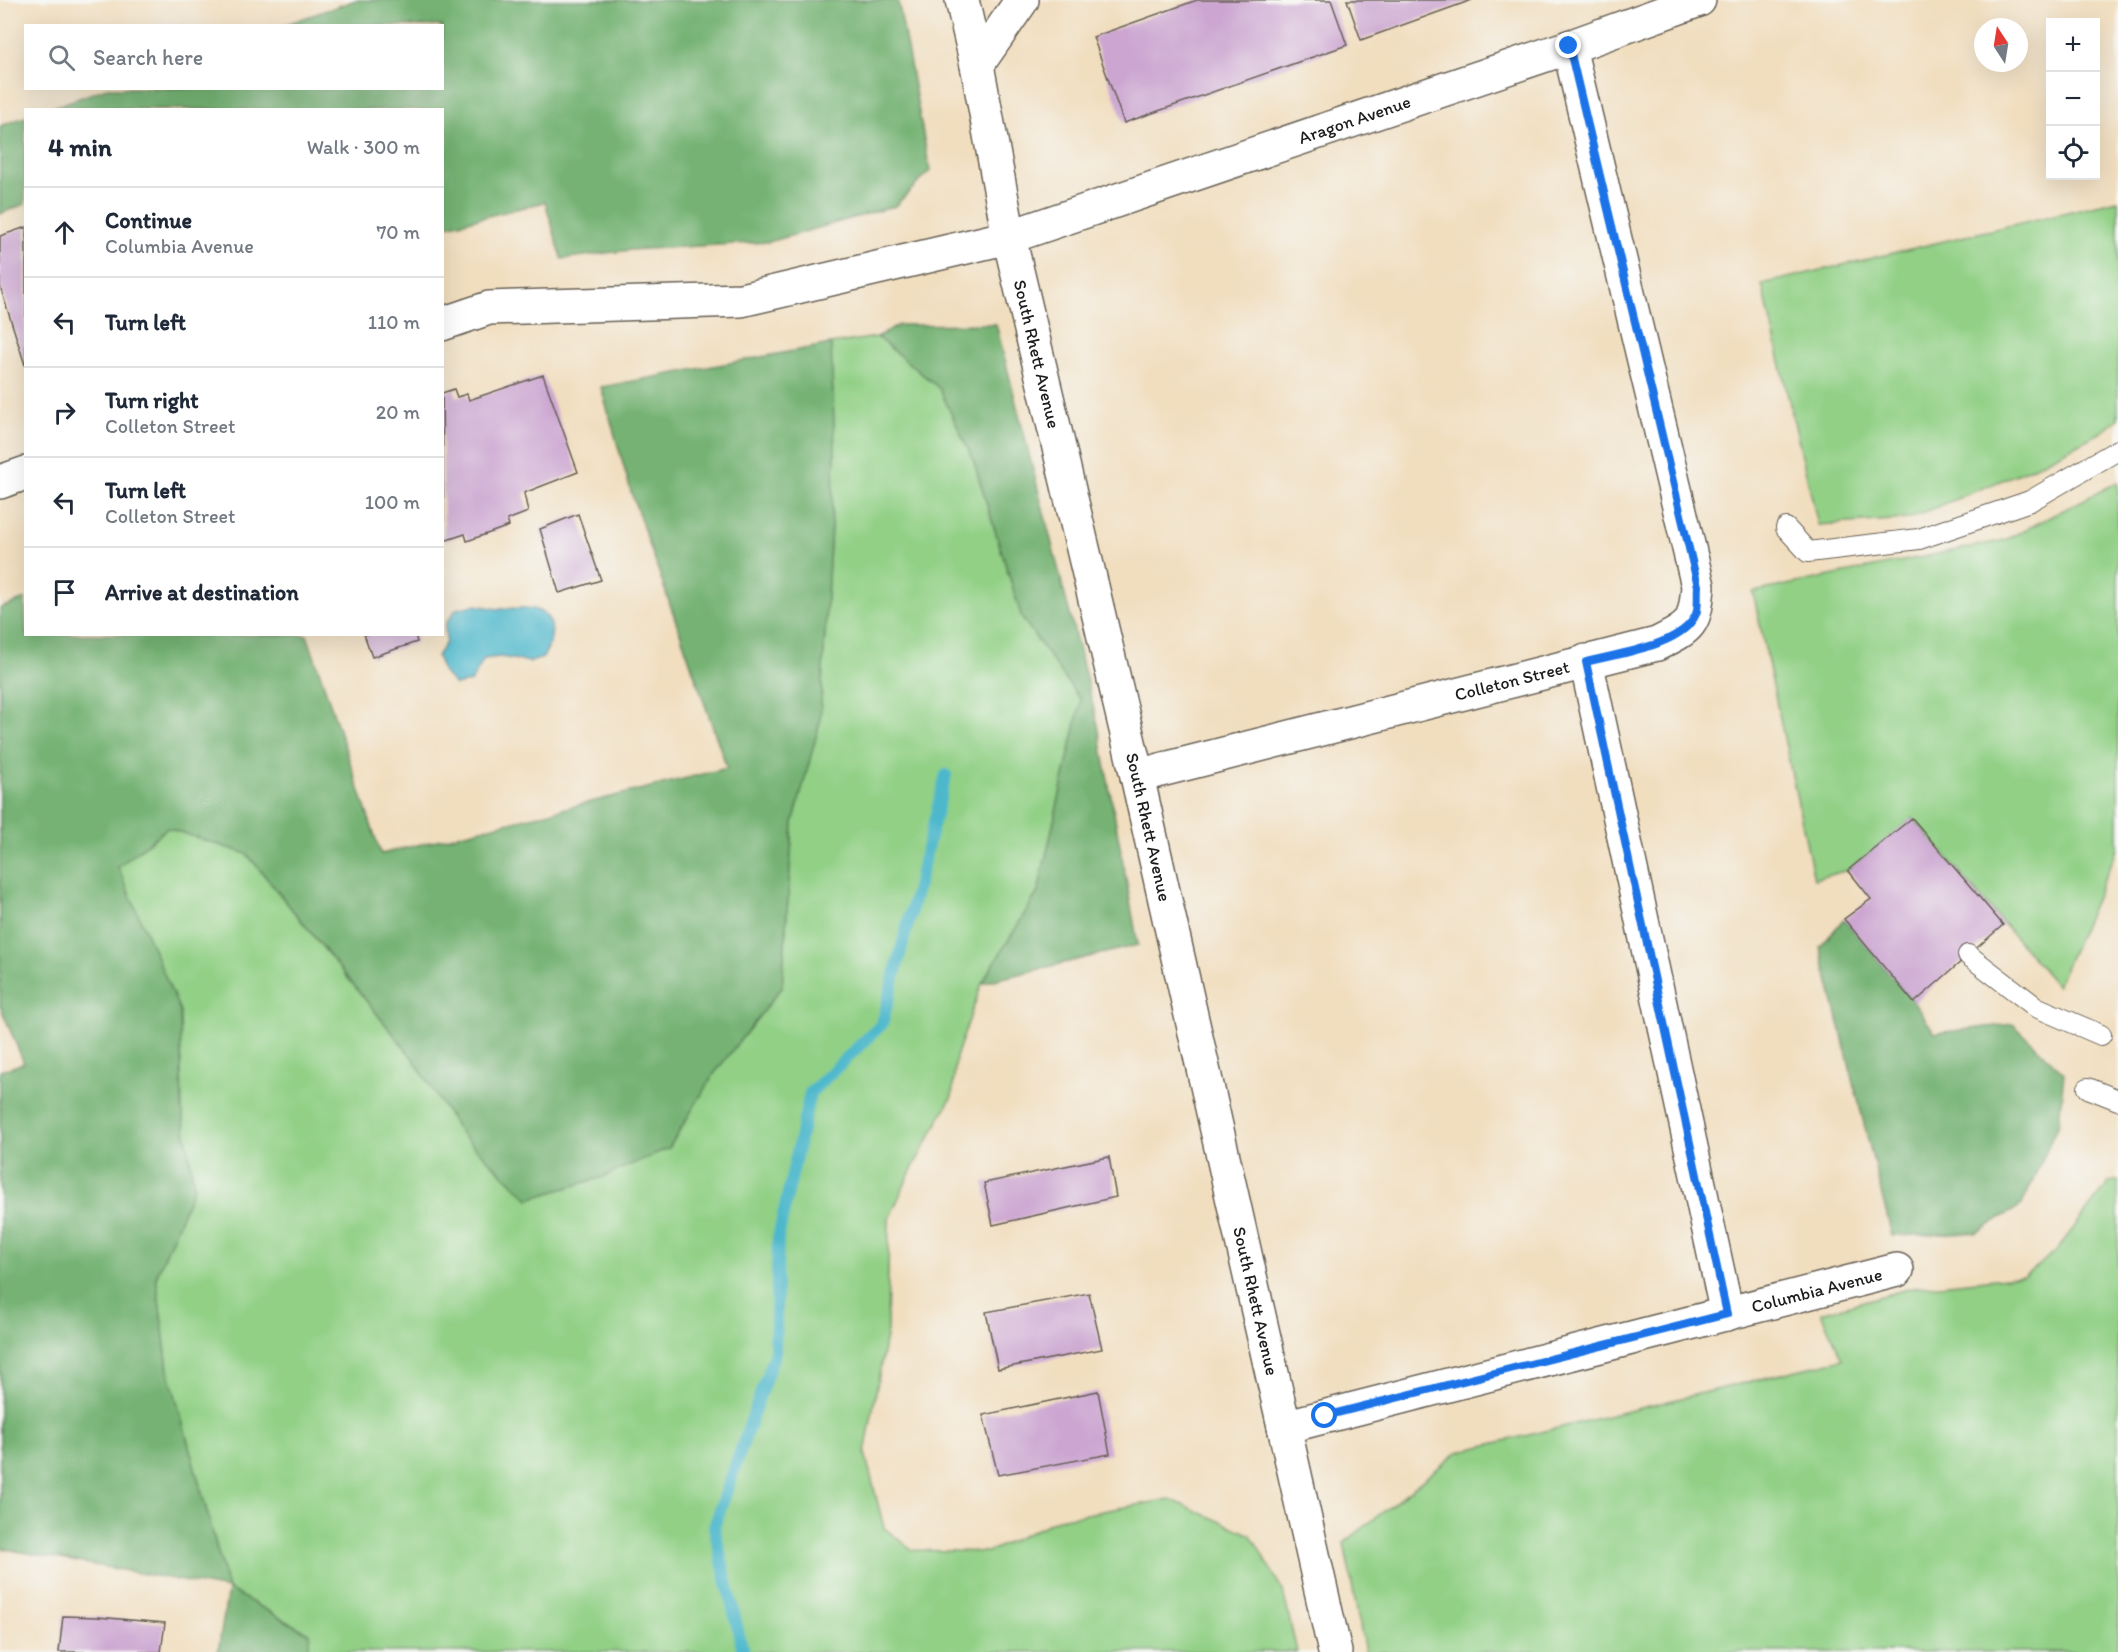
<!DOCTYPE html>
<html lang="en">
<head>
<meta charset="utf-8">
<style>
  :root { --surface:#fff; --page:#f6f6f7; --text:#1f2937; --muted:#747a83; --line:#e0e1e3 }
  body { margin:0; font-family:Itim,sans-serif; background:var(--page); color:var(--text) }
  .controls { position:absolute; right:18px; top:18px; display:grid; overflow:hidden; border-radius:0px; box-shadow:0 6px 24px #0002 }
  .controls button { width:54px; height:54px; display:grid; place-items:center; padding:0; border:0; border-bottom:2px solid var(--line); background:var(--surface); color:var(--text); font:30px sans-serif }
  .compass { position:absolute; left:1974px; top:18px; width:54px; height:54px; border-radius:50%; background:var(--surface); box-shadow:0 6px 24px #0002; rotate:348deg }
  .stop { position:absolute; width:18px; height:18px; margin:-14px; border:4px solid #1a73e8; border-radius:50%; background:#fff }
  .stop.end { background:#1a73e8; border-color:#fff; box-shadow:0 2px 6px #0008 }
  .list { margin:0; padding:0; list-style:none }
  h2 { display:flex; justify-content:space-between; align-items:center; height:78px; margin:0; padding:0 24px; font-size:26px }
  h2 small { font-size:20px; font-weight:400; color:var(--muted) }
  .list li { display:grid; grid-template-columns:39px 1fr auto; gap:18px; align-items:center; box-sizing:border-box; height:90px; padding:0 24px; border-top:2px solid var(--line) }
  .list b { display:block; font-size:22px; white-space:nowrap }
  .list p { margin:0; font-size:20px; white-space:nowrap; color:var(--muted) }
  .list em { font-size:20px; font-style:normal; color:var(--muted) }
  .icon { flex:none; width:33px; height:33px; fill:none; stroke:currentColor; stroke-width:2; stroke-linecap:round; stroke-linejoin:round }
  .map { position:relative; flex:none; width:2118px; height:1652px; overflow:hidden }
  .search { position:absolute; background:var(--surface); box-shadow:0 6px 24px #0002; left:24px; top:24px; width:420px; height:66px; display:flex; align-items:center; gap:15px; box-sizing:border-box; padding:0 21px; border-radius:0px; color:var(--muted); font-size:22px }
  .panel { position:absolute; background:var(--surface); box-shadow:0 6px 24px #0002; left:24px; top:108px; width:420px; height:528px; border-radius:0px }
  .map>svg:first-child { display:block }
</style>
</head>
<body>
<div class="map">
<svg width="2118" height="1652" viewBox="0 0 2118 1652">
  <rect width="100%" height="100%" fill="#f6f6f2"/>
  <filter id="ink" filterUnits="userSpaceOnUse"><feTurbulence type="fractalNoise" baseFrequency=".0167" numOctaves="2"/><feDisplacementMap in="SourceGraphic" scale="12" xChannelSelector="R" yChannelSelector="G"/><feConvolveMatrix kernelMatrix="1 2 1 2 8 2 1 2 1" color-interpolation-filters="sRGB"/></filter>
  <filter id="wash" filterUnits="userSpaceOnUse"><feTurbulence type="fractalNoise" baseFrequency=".008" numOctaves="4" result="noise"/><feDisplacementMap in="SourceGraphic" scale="24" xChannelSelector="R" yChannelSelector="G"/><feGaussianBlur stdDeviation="1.35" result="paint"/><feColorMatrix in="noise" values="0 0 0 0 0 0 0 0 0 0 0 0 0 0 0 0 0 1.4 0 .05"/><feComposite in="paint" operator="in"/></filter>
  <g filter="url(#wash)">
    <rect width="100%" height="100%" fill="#f1debf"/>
    <g fill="#92d086" stroke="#577651" stroke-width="1.5">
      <path d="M 2118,200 L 2118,419 L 2102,432 L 2029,469 L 1908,519 L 1818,525 L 1762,284 Z"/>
      <path d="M 877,337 L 939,388 L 973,459 L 1022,618 L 1081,701 L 1038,892 L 982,983 L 956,1057 L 952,1096 L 910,1173 L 889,1219 L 887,1331 L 865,1453 L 884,1528 L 913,1550 L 988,1552 L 1058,1519 L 1170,1499 L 1251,1535 L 1283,1591 L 1297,1652 L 308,1652 L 310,1634 L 228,1589 L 168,1369 L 156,1277 L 194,1187 L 182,1109 L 118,867 L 168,828 L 247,854 L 412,1057 L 461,1134 L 669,1148 L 713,1074 L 782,987 L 793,823 L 820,721 L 835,454 L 831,344 Z"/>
      <path d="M 2118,482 L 2118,848 L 2057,986 L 1913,818 L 1848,870 L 1814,879 L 1753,592 L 2005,540 Z"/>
      <path d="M 2118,1180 L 2118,1652 L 1365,1652 L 1344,1543 L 1458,1452 L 1843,1359 L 1821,1313 L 1911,1288 L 2024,1276 L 2055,1252 L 2109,1183 Z"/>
    </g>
    <g fill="#75b273" stroke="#486748" stroke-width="1.5">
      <path d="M 356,0 L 898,0 L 930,171 L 895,206 L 769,242 L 630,250 L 562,259 L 545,202 L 443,227 L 442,110 L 48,109 L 107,88 L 442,88 L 442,26 L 284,25 Z"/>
      <path d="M 25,117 L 25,204 L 0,214 L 0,126 Z"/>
      <path d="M 996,324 L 1098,725 L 1138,945 L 982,983 L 1038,892 L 1081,701 L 1022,618 L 973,459 L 939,388 L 877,337 L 899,325 Z"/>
      <path d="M 831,344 L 835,454 L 820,722 L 793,823 L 782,987 L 714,1074 L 669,1148 L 603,1177 L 529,1199 L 461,1134 L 412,1057 L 247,854 L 167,828 L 118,867 L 180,1011 L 182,1109 L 194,1187 L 156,1277 L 168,1369 L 228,1589 L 310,1634 L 308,1652 L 218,1652 L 228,1589 L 0,1548 L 0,1071 L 24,1063 L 0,1006 L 0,608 L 25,599 L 26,634 L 307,635 L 381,854 L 727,768 L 632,495 L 601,387 Z"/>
      <path d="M 1844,919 L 1914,1003 L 1935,1033 L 2013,1024 L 2064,1073 L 2059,1122 L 2022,1205 L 1977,1233 L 1892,1236 L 1820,947 Z"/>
    </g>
    <path fill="#4eb8cc" stroke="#356a74" stroke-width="1.5" d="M 475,605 C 483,606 491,608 499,609 C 508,609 529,606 537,610 C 559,620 552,641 543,658 L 530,662 L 500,657 L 484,659 L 471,682 L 455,685 L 443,672 L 437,656 L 446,642 L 445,625 L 456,609 Z"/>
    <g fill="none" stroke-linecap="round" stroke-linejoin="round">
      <path stroke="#4eb8cc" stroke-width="12" d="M 743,1652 L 714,1527 L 775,1352 L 778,1238 L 810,1093 L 882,1024 L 946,775"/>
    </g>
    <g id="blocks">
      <g fill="#cca6d1">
        <path d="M 1197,0 L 1331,0 L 1347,45 L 1124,123 L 1093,37 Z"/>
        <path d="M 1347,0 L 1472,0 L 1361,40 Z"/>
        <path d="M 26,227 L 26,365 L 25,365 L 0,286 L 0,236 Z"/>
        <path d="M 543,375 L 578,472 L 524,493 L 528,512 L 507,520 L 509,526 L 467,541 L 465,534 L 444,541 L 442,393 L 454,389 L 457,397 L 467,394 L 469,400 Z"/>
        <path d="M 578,514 L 601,580 L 559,593 L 540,529 Z"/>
        <path d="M 364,634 L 415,634 L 417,642 L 372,657 Z"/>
        <path d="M 1912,818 L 2003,925 L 1914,1003 L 1844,919 L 1871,899 L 1848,870 Z"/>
        <path d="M 1109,1157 L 1116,1197 L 993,1225 L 984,1183 Z"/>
        <path d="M 1089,1293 L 1102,1349 L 998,1369 L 986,1312 Z"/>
        <path d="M 1098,1391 L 1110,1454 L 998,1475 L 983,1415 Z"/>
        <path d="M 63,1616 L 97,1617 L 165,1623 L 161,1652 L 59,1652 Z"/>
      </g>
    </g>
  </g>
  <g filter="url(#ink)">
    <use href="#blocks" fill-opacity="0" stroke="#676055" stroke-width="1.5"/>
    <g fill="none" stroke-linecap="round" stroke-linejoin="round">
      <g stroke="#676055" stroke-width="22">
        <g id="service">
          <path d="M 1786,528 L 1808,552 L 1919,539 L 2030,501 L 2118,450"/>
          <path d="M 1968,955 L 2036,1007 L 2101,1035"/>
          <path d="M 2088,1088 L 2118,1100"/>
        </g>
      </g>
      <g stroke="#676055" stroke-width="36">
        <g id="minor">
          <path d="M 977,65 L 1022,0"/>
          <path id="s1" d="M 442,324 L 489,308 L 741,300 L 1009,237 L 1569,47 L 1699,0"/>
          <path d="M 0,482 L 26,473"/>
          <path d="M 1586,661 L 1727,1314"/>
          <path id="s2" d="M 1137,776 L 1657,644 C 1692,627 1695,624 1698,586 L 1569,47"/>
          <path id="s3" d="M 1284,1427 L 1897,1270"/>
        </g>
      </g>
      <g stroke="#676055" stroke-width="36">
        <g id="tertiary">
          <path id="s4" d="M 962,0 L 977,65 L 1009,237 L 1137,776 L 1335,1652"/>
        </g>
      </g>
      <use href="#service" stroke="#fff" stroke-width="20"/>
      <use href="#minor" stroke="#fff" stroke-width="33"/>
      <use href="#tertiary" stroke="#fff" stroke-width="33"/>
    </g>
  </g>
  <g fill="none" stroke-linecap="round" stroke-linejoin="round" filter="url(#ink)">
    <path stroke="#1a73e8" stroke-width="8" d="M 1325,1416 L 1727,1314 L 1586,662 C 1616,654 1683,646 1696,614 C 1699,607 1697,594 1698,586 L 1569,46"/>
  </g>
  <g text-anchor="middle" stroke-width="4.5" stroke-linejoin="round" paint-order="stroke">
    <g font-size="18" fill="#1c1c1c" stroke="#f6f6f2">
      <text dy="6" stroke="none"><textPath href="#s1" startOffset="942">Aragon Avenue</textPath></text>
      <text dy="6" stroke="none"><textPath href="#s4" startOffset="362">South Rhett Avenue</textPath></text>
      <text dy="6" stroke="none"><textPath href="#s2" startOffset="387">Colleton Street</textPath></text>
      <text dy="6" stroke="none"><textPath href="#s4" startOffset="848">South Rhett Avenue</textPath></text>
      <text dy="6" stroke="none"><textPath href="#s3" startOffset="550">Columbia Avenue</textPath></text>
      <text dy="6" stroke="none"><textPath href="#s4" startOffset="1334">South Rhett Avenue</textPath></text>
    </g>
  </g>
</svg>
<div class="controls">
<button>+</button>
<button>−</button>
<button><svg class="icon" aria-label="locate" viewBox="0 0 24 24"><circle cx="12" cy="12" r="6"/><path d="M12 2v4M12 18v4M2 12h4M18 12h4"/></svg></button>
</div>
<svg class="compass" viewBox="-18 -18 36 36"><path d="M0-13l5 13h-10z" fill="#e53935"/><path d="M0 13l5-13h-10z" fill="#747a83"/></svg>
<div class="stop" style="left:1325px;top:1416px"></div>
<div class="stop end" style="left:1569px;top:46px"></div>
<div class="search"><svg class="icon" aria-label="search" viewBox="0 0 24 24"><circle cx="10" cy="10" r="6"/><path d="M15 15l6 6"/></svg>Search here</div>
<section class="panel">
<h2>4 min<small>Walk · 300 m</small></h2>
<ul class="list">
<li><svg class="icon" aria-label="ahead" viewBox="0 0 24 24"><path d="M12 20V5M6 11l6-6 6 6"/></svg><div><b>Continue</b><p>Columbia Avenue</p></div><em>70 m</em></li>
<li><svg class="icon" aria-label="left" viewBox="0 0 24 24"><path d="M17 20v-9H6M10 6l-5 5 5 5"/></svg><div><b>Turn left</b></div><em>110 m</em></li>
<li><svg class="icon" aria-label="right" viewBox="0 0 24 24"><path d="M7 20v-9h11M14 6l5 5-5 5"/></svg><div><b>Turn right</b><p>Colleton Street</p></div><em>20 m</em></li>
<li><svg class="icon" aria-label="left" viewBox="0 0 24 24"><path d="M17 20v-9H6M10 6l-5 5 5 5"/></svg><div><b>Turn left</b><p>Colleton Street</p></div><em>100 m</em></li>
<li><svg class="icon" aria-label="arrive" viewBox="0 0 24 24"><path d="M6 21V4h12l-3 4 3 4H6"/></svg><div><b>Arrive at destination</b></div></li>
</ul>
</section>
</div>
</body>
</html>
